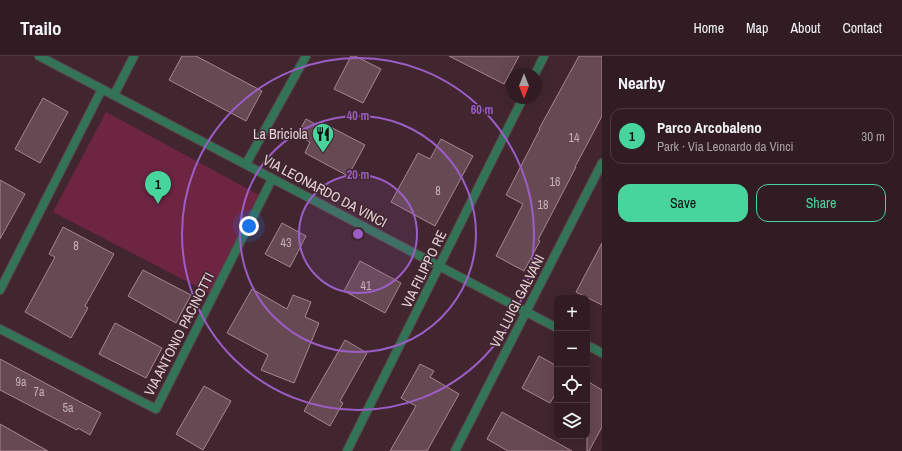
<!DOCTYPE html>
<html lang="en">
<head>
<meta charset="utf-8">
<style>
  :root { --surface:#311c23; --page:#3d2930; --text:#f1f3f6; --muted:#a8a1a6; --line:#4c3a41; --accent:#48d49d }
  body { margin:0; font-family:"Archivo Narrow",sans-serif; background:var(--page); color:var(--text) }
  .controls { position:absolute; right:12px; bottom:12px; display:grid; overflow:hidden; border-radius:8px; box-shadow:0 4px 16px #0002 }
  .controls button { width:36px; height:36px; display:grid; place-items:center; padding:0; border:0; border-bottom:1px solid var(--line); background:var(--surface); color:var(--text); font:20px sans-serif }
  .compass { position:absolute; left:506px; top:12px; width:36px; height:36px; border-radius:50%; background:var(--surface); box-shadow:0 4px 16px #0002; rotate:180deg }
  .you { position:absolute; left:249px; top:170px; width:14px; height:14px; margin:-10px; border:3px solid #fff; border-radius:50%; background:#1a73e8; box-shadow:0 0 0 6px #1a73e833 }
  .badge { display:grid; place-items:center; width:26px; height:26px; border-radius:50%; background:var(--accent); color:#111; font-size:13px; font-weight:700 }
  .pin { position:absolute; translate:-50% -33px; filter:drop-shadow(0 1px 2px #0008) }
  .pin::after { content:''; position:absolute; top:21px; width:14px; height:12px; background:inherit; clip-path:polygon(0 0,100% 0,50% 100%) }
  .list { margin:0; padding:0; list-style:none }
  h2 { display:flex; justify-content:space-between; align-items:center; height:52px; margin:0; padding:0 16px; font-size:17px }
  h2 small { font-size:13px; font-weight:400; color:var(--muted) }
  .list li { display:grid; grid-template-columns:26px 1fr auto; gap:12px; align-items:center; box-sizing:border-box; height:56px; margin:0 8px 8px; padding:0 8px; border:1px solid var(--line); border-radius:12px }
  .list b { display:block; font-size:15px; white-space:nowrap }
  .list p { margin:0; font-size:13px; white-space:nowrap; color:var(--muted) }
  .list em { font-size:13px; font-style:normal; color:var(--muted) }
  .actions { display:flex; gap:8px; padding:12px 16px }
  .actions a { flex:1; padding:9px 0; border:1px solid var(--accent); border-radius:12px; text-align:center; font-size:14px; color:var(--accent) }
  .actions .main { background:var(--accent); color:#111 }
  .icon { flex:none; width:22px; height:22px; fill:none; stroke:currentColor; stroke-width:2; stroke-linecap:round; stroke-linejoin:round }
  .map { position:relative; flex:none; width:602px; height:395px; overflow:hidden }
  header { display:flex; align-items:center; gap:24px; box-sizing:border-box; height:56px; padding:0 20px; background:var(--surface); border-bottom:1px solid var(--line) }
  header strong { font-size:19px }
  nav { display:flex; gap:22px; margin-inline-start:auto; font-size:14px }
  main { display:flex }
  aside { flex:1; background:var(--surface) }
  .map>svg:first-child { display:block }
</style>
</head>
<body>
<header>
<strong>Trailo</strong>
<nav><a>Home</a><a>Map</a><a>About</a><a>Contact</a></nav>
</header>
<main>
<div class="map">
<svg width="602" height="395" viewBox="0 0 602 395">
  <rect width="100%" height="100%" fill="#41262f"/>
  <path fill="#6d2542" d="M 106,56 L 263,141 L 211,238 L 53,156 Z"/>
  <g fill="#664952" stroke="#a78690">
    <path d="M 182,0 L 196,0 L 262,35 L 246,65 L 169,24 Z"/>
    <path d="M 351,0 L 355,0 L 381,13 L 363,47 L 334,33 Z"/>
    <path d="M 449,0 L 519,0 L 504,28 Z"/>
    <path d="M 579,0 L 602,0 L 602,60 L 575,111 L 576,111 L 538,184 L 540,185 L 524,215 L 496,200 L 523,148 L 506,139 L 540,73 L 539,73 Z"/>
    <path d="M 43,42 L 68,56 L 40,107 L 15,93 Z"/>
    <path d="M 306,63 L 319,70 L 321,66 L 365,89 L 348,120 L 305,97 L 310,86 L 297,79 Z"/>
    <path d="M 441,83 L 473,100 L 435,170 L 391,146 L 418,97 L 430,103 Z"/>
    <path d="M 0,124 L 25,138 L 0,183 Z"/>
    <path d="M 282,167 L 306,180 L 290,211 L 265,198 Z"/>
    <path d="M 63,171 L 114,198 L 85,250 L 88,252 L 71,282 L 25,256 L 55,201 L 49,198 Z"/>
    <path d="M 602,187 L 602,249 L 576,236 Z"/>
    <path d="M 360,205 L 401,227 L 385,257 L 344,235 Z"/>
    <path d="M 143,214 L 191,239 L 176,267 L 128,240 Z"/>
    <path d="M 252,233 L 287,253 L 293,239 L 311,246 L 305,261 L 319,267 L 294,327 L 261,314 L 268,299 L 227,277 Z"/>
    <path d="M 115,267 L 162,292 L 146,322 L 99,298 Z"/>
    <path d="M 345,284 L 367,297 L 340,345 L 343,347 L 330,370 L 304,355 Z"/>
    <path d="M 539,300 L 557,310 L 557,335 L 550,347 L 522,332 Z"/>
    <path d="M 0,303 L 101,357 L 90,379 L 78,372 L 77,374 L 0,334 Z"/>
    <path d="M 420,308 L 434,315 L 430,321 L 459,338 L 427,395 L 390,395 L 416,350 L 401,342 Z"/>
    <path d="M 587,325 L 602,334 L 602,371 L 589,395 L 587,395 Z"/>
    <path d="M 204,330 L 231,345 L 203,394 L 176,378 Z"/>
    <path d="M 502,356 L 572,395 L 508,395 L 487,383 Z"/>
    <path d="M 0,368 L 48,395 L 0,395 Z"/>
  </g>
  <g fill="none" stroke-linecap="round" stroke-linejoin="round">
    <g stroke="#5b424a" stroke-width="10">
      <g id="minor">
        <path d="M 39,0 L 557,272"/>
        <path d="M 535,18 L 544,0"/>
        <path d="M 114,39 L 134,0"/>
        <path d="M 246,108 L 306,0"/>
        <path d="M 0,234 L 102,33"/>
        <path d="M 0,273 L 156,353 L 272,123"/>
        <path d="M 587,289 L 602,297"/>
        <path d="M 347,395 L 523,42"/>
        <path d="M 455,395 L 602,107"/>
      </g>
    </g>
    <use href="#minor" stroke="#337458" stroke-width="8"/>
  </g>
  <circle cx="358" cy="178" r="59" fill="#9b5ec6" fill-opacity=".12"/>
  <g fill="none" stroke="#9b5ec6" stroke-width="2">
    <circle cx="358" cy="178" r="59"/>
    <circle cx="358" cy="178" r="118"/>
    <circle cx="358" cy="178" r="176"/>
  </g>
  <defs>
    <g id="restaurant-pin" transform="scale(1.15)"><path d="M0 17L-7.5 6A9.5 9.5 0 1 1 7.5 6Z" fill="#48d49d" stroke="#41262f"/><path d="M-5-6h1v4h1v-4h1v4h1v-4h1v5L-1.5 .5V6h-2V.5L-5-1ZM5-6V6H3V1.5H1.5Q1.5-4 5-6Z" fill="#111"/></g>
  </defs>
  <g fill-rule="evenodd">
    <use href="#restaurant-pin" x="323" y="78"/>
  </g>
  <g text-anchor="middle" stroke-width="3" stroke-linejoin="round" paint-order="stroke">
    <g font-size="12" fill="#c5b0b6">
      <text x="574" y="86">14</text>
      <text x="555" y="130">16</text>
      <text x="438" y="139">8</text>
      <text x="543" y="153">18</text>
      <text x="286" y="191">43</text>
      <text x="76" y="194">8</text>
      <text x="366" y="234">41</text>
      <text x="21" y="330">9a</text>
      <text x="39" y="340">7a</text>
      <text x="68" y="356">5a</text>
    </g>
    <g font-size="14" fill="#e5d3d8" stroke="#41262f" text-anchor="end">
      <text x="308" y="83">La Briciola</text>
    </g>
    <g font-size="14" fill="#e5d3d8" stroke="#41262f">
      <text transform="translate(325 135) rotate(28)" y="5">VIA LEONARDO DA VINCI</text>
      <text transform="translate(424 213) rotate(-64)" y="5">VIA FILIPPO RE</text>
      <text transform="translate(517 245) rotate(-63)" y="5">VIA LUIGI GALVANI</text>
      <text transform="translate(179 278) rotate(-63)" y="5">VIA ANTONIO PACINOTTI</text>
    </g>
  </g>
  <circle cx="358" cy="178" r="6" fill="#9b5ec6" stroke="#41262f" stroke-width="2"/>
  <g font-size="12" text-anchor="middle" font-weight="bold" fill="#9b5ec6" stroke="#41262f" stroke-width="3" stroke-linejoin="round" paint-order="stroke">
    <text x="482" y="58">60 m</text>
    <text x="358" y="64">40 m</text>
    <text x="358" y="123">20 m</text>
  </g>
</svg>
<div class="controls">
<button>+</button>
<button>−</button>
<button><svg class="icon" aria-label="locate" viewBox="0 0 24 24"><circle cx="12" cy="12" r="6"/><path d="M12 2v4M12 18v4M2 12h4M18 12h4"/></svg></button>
<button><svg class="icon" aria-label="layers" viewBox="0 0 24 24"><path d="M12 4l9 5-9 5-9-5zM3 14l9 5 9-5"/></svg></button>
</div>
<svg class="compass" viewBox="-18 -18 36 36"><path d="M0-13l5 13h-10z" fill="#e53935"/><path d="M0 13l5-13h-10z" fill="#a8a1a6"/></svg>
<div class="you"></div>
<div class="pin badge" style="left:158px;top:148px">1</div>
</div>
<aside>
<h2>Nearby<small></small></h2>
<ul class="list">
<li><span class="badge">1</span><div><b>Parco Arcobaleno</b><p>Park · Via Leonardo da Vinci</p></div><em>30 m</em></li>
</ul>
<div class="actions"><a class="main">Save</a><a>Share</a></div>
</aside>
</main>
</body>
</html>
